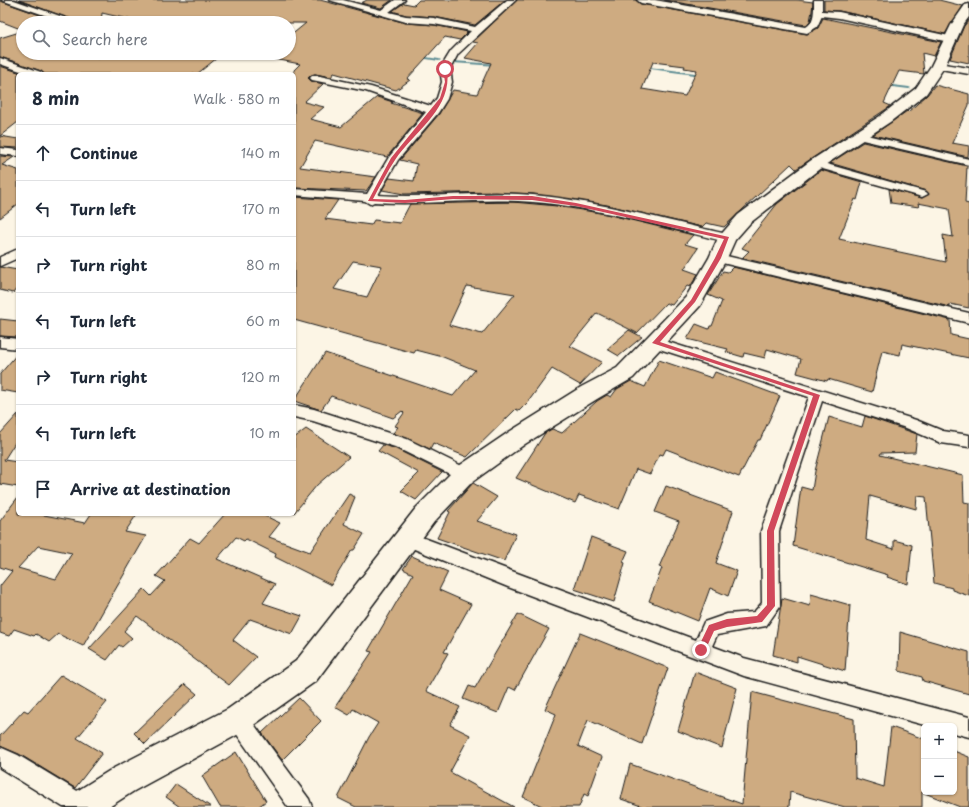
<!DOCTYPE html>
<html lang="en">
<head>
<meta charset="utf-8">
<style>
  :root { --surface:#fff; --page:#f6f6f7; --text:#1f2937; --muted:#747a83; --line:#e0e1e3 }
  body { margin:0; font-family:"Playpen Sans",sans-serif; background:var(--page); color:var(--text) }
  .controls { position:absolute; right:12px; bottom:12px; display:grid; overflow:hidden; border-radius:6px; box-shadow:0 1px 3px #0004 }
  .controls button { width:36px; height:36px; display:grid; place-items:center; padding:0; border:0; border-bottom:1px solid var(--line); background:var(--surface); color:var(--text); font:20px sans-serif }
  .stop { position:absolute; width:12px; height:12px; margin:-9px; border:3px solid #d1495b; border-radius:50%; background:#fff }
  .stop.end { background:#d1495b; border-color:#fff; box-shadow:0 1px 4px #0008 }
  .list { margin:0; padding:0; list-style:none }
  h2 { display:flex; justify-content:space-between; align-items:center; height:52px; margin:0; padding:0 16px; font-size:17px }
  h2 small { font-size:13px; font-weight:400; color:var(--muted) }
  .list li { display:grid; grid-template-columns:26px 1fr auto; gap:12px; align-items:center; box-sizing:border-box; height:56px; padding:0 16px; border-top:1px solid var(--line) }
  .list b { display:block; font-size:15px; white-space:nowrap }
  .list em { font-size:13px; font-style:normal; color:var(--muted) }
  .icon { flex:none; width:22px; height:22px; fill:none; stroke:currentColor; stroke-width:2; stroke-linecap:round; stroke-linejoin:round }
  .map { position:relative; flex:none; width:969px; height:807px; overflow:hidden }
  .search { position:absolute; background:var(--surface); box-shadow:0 1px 3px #0004; left:16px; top:16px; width:280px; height:44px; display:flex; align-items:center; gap:10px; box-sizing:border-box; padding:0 14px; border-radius:22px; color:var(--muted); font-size:15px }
  .panel { position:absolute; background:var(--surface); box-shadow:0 1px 3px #0004; left:16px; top:72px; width:280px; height:444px; border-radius:6px }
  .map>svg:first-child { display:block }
</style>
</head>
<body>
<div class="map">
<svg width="969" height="807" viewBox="0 0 969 807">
  <rect width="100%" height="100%" fill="#fcf5e5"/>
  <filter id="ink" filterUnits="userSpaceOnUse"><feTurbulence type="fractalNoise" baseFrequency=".025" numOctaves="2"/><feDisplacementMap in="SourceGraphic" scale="8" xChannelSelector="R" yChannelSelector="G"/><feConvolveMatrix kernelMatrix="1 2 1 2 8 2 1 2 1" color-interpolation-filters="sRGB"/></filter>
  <g filter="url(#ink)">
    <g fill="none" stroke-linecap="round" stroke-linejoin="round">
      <g fill="#5c8c93" fill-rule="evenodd">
        <path d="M 419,56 L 439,59 L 441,60 L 439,61 L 420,58 L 418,57 Z"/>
        <path d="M 452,61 L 497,64 L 499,65 L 497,66 L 453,63 L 452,63 Z"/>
        <path d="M 642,66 L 702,74 L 704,75 L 702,76 L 643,68 L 641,67 Z"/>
        <path d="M 884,84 L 909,87 L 911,88 L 909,89 L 885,86 L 883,85 Z"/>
      </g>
    </g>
    <g fill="#ceab81" stroke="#1c1c1c" fill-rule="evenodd">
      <path d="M 19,0 L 320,0 L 406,23 L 434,25 L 468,32 L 460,40 L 445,37 L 407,79 L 410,80 L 396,90 L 334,73 L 331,77 L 315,74 L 311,75 L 308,78 L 311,81 L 323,84 L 304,102 L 324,107 L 310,119 L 341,127 L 377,97 L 393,102 L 391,103 L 423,113 L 387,157 L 315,141 L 300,167 L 376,177 L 366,191 L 294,188 L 294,70 L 300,64 L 264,57 L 269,53 L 289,53 L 289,37 L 306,23 L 281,23 L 230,17 L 213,17 L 177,23 L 145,23 L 102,13 L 101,23 L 81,23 Z"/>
      <path d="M 367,0 L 392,0 L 381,8 L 361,3 Z"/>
      <path d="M 419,0 L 505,0 L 475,25 L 434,17 L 406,15 L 392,11 L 404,3 L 414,5 Z"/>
      <path d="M 517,0 L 636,0 L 641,4 L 807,34 L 818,28 L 823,18 L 941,42 L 934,56 L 922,53 L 924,74 L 899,71 L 884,103 L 891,106 L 796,169 L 791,164 L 724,227 L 706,223 L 702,227 L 607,205 L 533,194 L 495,192 L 404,194 L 382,190 L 389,178 L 414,181 L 417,164 L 400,160 L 439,114 L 453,90 L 477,94 L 491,63 L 465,58 L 478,43 L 473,42 ZM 653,62 L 685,66 L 684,68 L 697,70 L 685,96 L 642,89 Z"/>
      <path d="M 664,0 L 797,0 L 813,2 L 812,11 L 810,21 L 806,25 Z"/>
      <path d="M 824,0 L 939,0 L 963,6 L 945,34 L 839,11 L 824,10 Z"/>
      <path d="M 0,1 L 1,1 L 62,23 L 23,23 L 23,30 L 0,21 Z"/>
      <path d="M 969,20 L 969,63 L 950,59 L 964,26 Z"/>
      <path d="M 23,31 L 23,53 L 99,53 L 98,59 L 108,53 L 188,53 L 217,58 L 197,74 L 44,74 L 41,71 L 0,57 L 0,38 Z"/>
      <path d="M 0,66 L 24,74 L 18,74 L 18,122 L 0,136 L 18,139 L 18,148 L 0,147 Z"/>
      <path d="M 935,85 L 969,94 L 969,105 L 952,143 L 969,146 L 968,157 L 873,135 L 907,111 L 908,112 L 927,95 Z"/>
      <path d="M 863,142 L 967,166 L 965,203 L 969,204 L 969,308 L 950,304 L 950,307 L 742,258 L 749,251 L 742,248 L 777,204 L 821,170 L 862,182 L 857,200 L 855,199 L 839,239 L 946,262 L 943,235 L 953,237 L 949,209 L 918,203 L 919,207 L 891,203 L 889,189 L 922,198 L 929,194 L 926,191 L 830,163 Z"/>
      <path d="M 0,156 L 14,157 L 2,165 L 18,170 L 18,204 L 0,218 Z"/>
      <path d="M 294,197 L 338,200 L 325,219 L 371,225 L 374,220 L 400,223 L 410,204 L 513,202 L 557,206 L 606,214 L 693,235 L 685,244 L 698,248 L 684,269 L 698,274 L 690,287 L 687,286 L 672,305 L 666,303 L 637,333 L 597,313 L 570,346 L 602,362 L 580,385 L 552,369 L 528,402 L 519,411 L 516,409 L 467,457 L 433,443 L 430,449 L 393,433 L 398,427 L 395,426 L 404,413 L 402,411 L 393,418 L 331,396 L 321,410 L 294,401 L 325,353 L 453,396 L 475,370 L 443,357 L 416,350 L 414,353 L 294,320 ZM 353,261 L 382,266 L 367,297 L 334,289 ZM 467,286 L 515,294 L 482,334 L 449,325 Z"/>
      <path d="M 0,267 L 18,270 L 18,287 L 13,293 L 0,290 Z"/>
      <path d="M 733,267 L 950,320 L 951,335 L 969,339 L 969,358 L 902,344 L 900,355 L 882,351 L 872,392 L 828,379 L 827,381 L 797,373 L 801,359 L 767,349 L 765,358 L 744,353 L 743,357 L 726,352 L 728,349 L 687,339 L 696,324 L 709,329 L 710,326 L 712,326 L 722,301 L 708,295 L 723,271 L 728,272 Z"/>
      <path d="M 0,319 L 18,321 L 18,337 L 0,336 Z"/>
      <path d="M 629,330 L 642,337 L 619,356 L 607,349 Z"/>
      <path d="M 18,353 L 18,393 L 0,390 L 0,374 Z"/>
      <path d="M 659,360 L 712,378 L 715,372 L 780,396 L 760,440 L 758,440 L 739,477 L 666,449 L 663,455 L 660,454 L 650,474 L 636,469 L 619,509 L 579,495 L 575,503 L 516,478 L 545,433 L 552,429 L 562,433 L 597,401 L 607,395 L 611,397 L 617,389 L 631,381 L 645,387 Z"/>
      <path d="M 18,414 L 18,438 L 4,460 L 18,462 L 18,487 L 0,484 L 0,434 Z"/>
      <path d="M 865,416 L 917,434 L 915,452 L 881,453 L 880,455 L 963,475 L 964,502 L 969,503 L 969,596 L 952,590 L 952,588 L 934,583 L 926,497 L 917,496 L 916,509 L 870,496 L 866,540 L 894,549 L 894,540 L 912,545 L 908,584 L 887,577 L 888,575 L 793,546 L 801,487 L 812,490 L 815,471 L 829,417 L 862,427 Z"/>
      <path d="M 306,429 L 349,457 L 317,485 L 294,513 L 294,438 Z"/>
      <path d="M 383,445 L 394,448 L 442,472 L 416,500 L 401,491 L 419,473 L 378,451 Z"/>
      <path d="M 473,483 L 497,497 L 477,521 L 516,534 L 504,561 L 437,538 L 450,512 L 448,511 Z"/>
      <path d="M 666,486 L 733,511 L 716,563 L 737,571 L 728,596 L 710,588 L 698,621 L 649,601 L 662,568 L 659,567 L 679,521 L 655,512 Z"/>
      <path d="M 349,494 L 355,497 L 344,524 L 364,534 L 354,550 L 352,550 L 331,585 L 275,557 L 276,554 L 246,539 L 244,541 L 236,537 L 217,559 L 275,584 L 263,603 L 302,616 L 292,634 L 250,619 L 233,640 L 256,657 L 229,685 L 137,616 L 124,631 L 132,638 L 122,647 L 119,645 L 107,660 L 89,649 L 144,589 L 151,596 L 165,581 L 156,576 L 190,538 L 199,543 L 225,514 L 261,514 L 280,523 L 269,537 L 310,552 Z"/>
      <path d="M 18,497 L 18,514 L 39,514 L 85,523 L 91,514 L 137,514 L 125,532 L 146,536 L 83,646 L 58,634 L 49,642 L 36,634 L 34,636 L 14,629 L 9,636 L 0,633 L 0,586 L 12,571 L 0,567 L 0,521 ZM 38,546 L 72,553 L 56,579 L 18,568 Z"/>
      <path d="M 591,537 L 628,551 L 623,562 L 625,563 L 614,602 L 574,589 Z"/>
      <path d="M 412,556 L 448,572 L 439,590 L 471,604 L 444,652 L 448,653 L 426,691 L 460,707 L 450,725 L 470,735 L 450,772 L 514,807 L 356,807 L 338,798 L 369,737 L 378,723 L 353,709 L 349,715 L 335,707 L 372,652 L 368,651 L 413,574 L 403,569 Z"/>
      <path d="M 811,594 L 850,605 L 845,671 L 797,656 L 797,662 L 773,655 L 782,598 L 810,606 Z"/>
      <path d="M 518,614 L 549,629 L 515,690 L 509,687 L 498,713 L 463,699 L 469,686 L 475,688 Z"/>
      <path d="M 900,632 L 969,652 L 969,694 L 923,681 L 922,677 L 899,671 Z"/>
      <path d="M 580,633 L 668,668 L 642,744 L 588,720 L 578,746 L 602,757 L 588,796 L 584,794 L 579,807 L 544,807 L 523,797 L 556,714 L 545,709 Z"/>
      <path d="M 695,672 L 737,688 L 722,748 L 678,731 Z"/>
      <path d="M 61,675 L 107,702 L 77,738 L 102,753 L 75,788 L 19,754 L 0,746 L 0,736 L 24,710 L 28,712 Z"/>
      <path d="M 185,684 L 197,694 L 145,744 L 134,733 Z"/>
      <path d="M 752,692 L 854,719 L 855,778 L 884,787 L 891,727 L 924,739 L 924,792 L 954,792 L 954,751 L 969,757 L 969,807 L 960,807 L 922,792 L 922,807 L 845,807 L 790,792 L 789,807 L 644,807 L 621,799 L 630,764 L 742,804 Z"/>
      <path d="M 299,698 L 321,721 L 282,760 L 262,733 Z"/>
      <path d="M 236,752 L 266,801 L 258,807 L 220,807 L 202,776 Z"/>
      <path d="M 176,784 L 211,807 L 180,807 L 166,797 Z"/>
    </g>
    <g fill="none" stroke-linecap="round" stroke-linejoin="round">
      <g stroke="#1c1c1c" stroke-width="3">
        <g id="street">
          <path d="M 1,0 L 14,0 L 80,23 L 67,23 Z"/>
          <path d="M 329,0 L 343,0 L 381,10 L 395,0 L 405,0 L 389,12 L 406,16 L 434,18 L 475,27 L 507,0 L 516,0 L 458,54 L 450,69 L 452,82 L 447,99 L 438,113 L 398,160 L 378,195 C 430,199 482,190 533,195 C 599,201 663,220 727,234 L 733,238 L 727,242 C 664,227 597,207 533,202 C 480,197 427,206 374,202 L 370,204 L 365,201 L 294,195 L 294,189 L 367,194 L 389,157 L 426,112 L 366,91 L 312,80 L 310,78 L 312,76 L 315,75 L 371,87 L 431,106 L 437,98 L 442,82 L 440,69 L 451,51 L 471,31 L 434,24 L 406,22 Z"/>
          <path d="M 637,0 L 655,0 L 806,27 C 815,22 814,10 814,0 L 822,0 L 822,11 L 839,12 L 949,36 L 954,39 L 949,42 L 839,18 L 822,16 L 817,27 L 807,33 L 641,3 Z"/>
          <path d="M 0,58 L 41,72 L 43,74 L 29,74 L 0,64 Z"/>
          <path d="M 938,63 L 969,68 L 969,74 L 935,68 L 935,64 Z"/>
          <path d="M 858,133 L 969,159 L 969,165 L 854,138 L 853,136 L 854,134 Z"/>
          <path d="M 0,148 L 18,150 L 18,156 L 0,154 Z"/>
          <path d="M 816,161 L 926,192 L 928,194 L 922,197 L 812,166 L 810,164 Z"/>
          <path d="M 18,249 L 18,258 L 0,266 L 0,257 Z"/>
          <path d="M 718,254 L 969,313 L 969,323 L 714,261 L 712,258 L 714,255 Z"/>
          <path d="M 0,337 L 18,339 L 18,349 L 0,347 Z"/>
          <path d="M 655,338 L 916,420 L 943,431 L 969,435 L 969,447 L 941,443 L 906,428 L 822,401 L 779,531 L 780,606 L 766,626 L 717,635 L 712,646 L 744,658 L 969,717 L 969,737 L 954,733 L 954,726 L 928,726 L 744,676 L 508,587 L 402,544 L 399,539 L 402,534 L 408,532 L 696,640 L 704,622 L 727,614 L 754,612 L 762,603 L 761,531 L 809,397 L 650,346 L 648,343 L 650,340 Z"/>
          <path d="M 294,405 L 314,409 L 407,439 L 470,470 L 472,475 L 470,480 L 464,481 L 395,447 L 313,421 L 294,417 Z"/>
          <path d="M 238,709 L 245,712 L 309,799 L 312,807 L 288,807 L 231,726 L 228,719 L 231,712 Z"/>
          <path d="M 0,747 L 18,755 L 89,798 L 91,807 L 63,807 L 0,768 Z"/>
        </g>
      </g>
      <g stroke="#1c1c1c" stroke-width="3">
        <path id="secondary" d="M 969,4 L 969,17 L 963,25 L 945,66 L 926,94 L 890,122 L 822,167 L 750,223 L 735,240 L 727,258 L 700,306 L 633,378 L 597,399 L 525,444 L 472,482 L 434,522 L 316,681 L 248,729 L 134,791 L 109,807 L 64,807 L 69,796 L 112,769 L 228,709 L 296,661 L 416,508 L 456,468 L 509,432 L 581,387 L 617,368 L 686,297 L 709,258 L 718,238 L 738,215 L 810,161 L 880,116 L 916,88 L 931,66 L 951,25 L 965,5 Z"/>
      </g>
      <use href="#street" fill="#fcf5e5" fill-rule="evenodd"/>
      <use href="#secondary" fill="#fcf5e5" fill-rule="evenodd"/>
    </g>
  </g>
  <path fill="#d1495b" d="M 445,68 L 447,69 C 453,109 414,131 395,160 C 387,172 380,186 373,199 L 405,200 L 453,196 L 532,196 L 576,203 L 729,237 L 721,258 L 695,302 L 660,342 L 820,395 L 774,531 L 775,606 L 762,622 L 727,627 L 714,631 L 704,653 L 698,653 L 697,650 L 709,625 L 727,619 L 757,616 L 767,605 L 767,531 L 813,396 L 652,343 L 691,300 L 715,258 L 724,239 L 576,206 L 532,200 L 453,199 L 405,203 L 368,201 L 391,158 L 440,98 L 445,82 L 443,69 Z"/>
</svg>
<div class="controls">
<button>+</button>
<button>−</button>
</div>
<div class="stop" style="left:445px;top:69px"></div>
<div class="stop end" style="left:701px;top:650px"></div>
<div class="search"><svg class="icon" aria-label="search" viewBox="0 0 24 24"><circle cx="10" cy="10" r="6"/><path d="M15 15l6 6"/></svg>Search here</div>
<section class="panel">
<h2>8 min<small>Walk · 580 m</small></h2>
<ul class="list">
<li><svg class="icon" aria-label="ahead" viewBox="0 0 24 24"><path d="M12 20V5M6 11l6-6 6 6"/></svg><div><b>Continue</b></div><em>140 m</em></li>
<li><svg class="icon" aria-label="left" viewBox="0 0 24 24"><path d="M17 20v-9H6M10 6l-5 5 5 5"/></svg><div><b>Turn left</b></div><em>170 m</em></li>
<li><svg class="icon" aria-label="right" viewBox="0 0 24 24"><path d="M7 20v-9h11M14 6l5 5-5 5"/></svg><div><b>Turn right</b></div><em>80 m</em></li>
<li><svg class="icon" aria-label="left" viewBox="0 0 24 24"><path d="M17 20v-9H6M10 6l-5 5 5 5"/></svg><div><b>Turn left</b></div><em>60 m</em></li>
<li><svg class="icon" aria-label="right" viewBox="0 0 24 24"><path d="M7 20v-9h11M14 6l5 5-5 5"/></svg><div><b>Turn right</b></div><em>120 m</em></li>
<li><svg class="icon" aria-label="left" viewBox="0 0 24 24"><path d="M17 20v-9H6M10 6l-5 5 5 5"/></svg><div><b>Turn left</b></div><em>10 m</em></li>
<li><svg class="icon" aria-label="arrive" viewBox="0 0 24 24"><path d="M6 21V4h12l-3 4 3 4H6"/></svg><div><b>Arrive at destination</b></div></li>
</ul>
</section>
</div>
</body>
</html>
